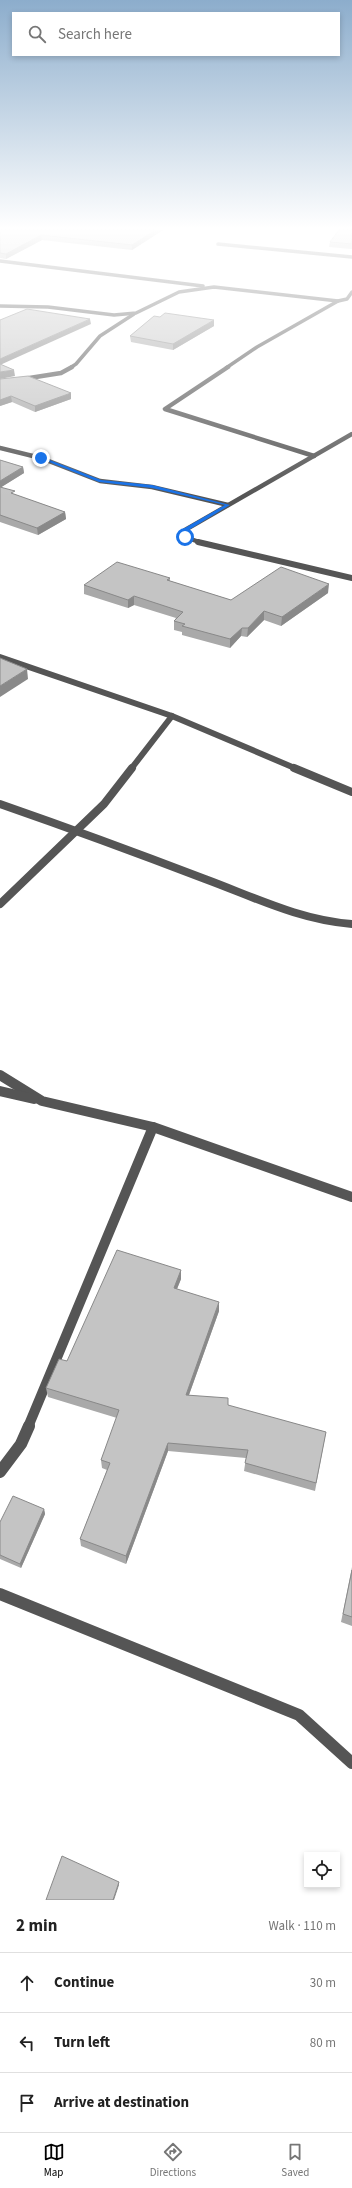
<!DOCTYPE html>
<html lang="en">
<head>
<meta charset="utf-8">
<style>
  :root { --surface:#fff; --page:#f6f6f6; --text:#222; --muted:#767676; --line:#e0e0e0; --accent:#000 }
  body { margin:0; font-family:"Source Sans 3",sans-serif; background:var(--page); color:var(--text) }
  .controls { position:absolute; right:12px; bottom:12px; display:grid; overflow:hidden; border-radius:0px; box-shadow:0 2px 6px #0003 }
  .controls button { width:36px; height:36px; display:grid; place-items:center; padding:0; border:0; border-bottom:1px solid var(--line); background:var(--surface); color:var(--text); font:20px sans-serif }
  .stop { position:absolute; width:12px; height:12px; margin:-9px; border:3px solid #1a73e8; border-radius:50%; background:#fff }
  .stop.end { background:#1a73e8; border-color:#fff; box-shadow:0 1px 4px #0008 }
  .list { margin:0; padding:0; list-style:none }
  h2 { display:flex; justify-content:space-between; align-items:center; height:52px; margin:0; padding:0 16px; font-size:17px }
  h2 small { font-size:13px; font-weight:400; color:var(--muted) }
  .list li { display:grid; grid-template-columns:26px 1fr auto; gap:12px; align-items:center; box-sizing:border-box; height:60px; padding:0 16px; border-top:1px solid var(--line) }
  .list b { display:block; font-size:15px; white-space:nowrap }
  .list em { font-size:13px; font-style:normal; color:var(--muted) }
  .icon { flex:none; width:22px; height:22px; fill:none; stroke:currentColor; stroke-width:2; stroke-linecap:round; stroke-linejoin:round }
  .map { position:relative; flex:none; width:352px; height:1900px; overflow:hidden }
  .search { position:absolute; background:var(--surface); box-shadow:0 2px 6px #0003; left:12px; right:12px; top:12px; height:44px; display:flex; align-items:center; gap:10px; box-sizing:border-box; padding:0 14px; border-radius:0px; color:var(--muted); font-size:15px }
  .sheet { height:232px; background:var(--surface) }
  nav { display:flex; justify-content:space-around; align-items:center; box-sizing:border-box; height:56px; border-top:1px solid var(--line); background:var(--surface); font-size:11px; color:var(--muted) }
  nav a { display:grid; justify-items:center; gap:2px }
  nav .on { color:var(--accent) }
  .map>svg:first-child { display:block }
</style>
</head>
<body>
<div class="map">
<svg width="352" height="1900" viewBox="0 0 352 1900">
  <rect width="100%" height="100%" fill="#fff"/>
  <g fill="none" stroke-linecap="round" stroke-linejoin="round">
    <g stroke="#555" stroke-width="3.5">
      <path d="M 218,244 L 352,257"/>
      <path d="M 0,261 L 203,286"/>
      <path d="M 0,306 L 48,307 L 114,315 L 136,313 L 179,292 L 214,287 L 338,301 L 347,299 L 352,292"/>
      <path d="M 70,368 L 76,364 L 100,336 L 134,314"/>
      <path d="M 226,368 L 257,347 L 338,301"/>
    </g>
    <g stroke="#555" stroke-width="4.5">
      <path d="M 228,367 L 165,409 L 314,456"/>
      <path d="M 23,379 L 61,373 L 72,367"/>
      <path d="M 0,448 L 41,458 L 100,481 L 152,487 L 228,505"/>
      <path d="M 202,543 L 185,537 L 185,530 L 352,434"/>
    </g>
    <g stroke="#555" stroke-width="6">
      <path d="M 198,542 L 352,578"/>
      <path d="M 0,657 L 172,716 L 297,769"/>
      <path d="M 131,769 L 172,716"/>
    </g>
    <g stroke="#555" stroke-width="8">
      <path d="M 294,768 L 352,792"/>
      <path d="M 0,804 C 69,828 137,853 205,879 C 254,897 299,920 352,924"/>
      <path d="M 0,904 L 104,804 L 132,768"/>
    </g>
    <g stroke="#555" stroke-width="10">
      <path d="M 0,1075 L 42,1101 L 153,1127 L 352,1197"/>
      <path d="M 0,1091 L 34,1099"/>
      <path d="M 28,1427 L 153,1127"/>
    </g>
    <g stroke="#555" stroke-width="12">
      <path d="M 0,1472 L 21,1444 L 29,1426"/>
      <path d="M 0,1594 L 299,1715 L 352,1763"/>
    </g>
  </g>
  <g fill="#a9a9a9">
    <path d="M 0,230 L 163,230 L 132,250 L 42,240 L 6,259 L 0,258 Z"/>
    <path d="M 352,230 L 352,249 L 329,247 L 330,242 Z"/>
    <path d="M 160,317 L 214,326 L 173,350 L 131,342 L 130,336 Z"/>
    <path d="M 0,379 L 71,399 L 35,412 L 12,402 L 0,406 Z"/>
    <path d="M 0,460 L 23,467 L 24,473 L 1,487 L 15,495 L 65,512 L 66,519 L 38,535 L 0,522 Z"/>
    <path d="M 170,578 L 170,581 L 231,600 L 328,593 L 281,626 L 264,620 L 247,637 L 241,636 L 230,648 L 182,635 L 182,632 L 174,630 L 174,621 L 176,618 L 134,605 L 128,608 L 84,594 L 84,585 Z"/>
    <path d="M 181,1270 L 181,1279 L 177,1289 L 219,1311 L 189,1395 L 326,1432 L 315,1491 L 244,1471 L 246,1458 L 168,1451 L 126,1564 L 81,1546 L 80,1539 L 107,1470 L 102,1468 L 101,1460 L 117,1418 L 48,1397 L 46,1388 L 67,1361 Z"/>
    <path d="M 44,1509 L 45,1514 L 21,1568 L 0,1559 L 0,1522 Z"/>
    <path d="M 352,1567 L 352,1626 L 341,1622 Z"/>
  </g>
  <g fill="#898989">
    <path d="M 156,230 L 163,230 L 132,250 L 132,245 Z"/>
    <path d="M 41,235 L 42,240 L 6,259 L 6,254 Z"/>
    <path d="M 90,319 L 91,324 L 0,365 L 0,359 Z"/>
    <path d="M 214,320 L 214,326 L 173,350 L 173,344 Z"/>
    <path d="M 14,370 L 15,376 L 0,379 L 0,372 Z"/>
    <path d="M 71,393 L 71,399 L 35,412 L 35,406 Z"/>
    <path d="M 11,396 L 12,402 L 0,406 L 0,400 Z"/>
    <path d="M 23,467 L 24,473 L 0,488 L 0,481 Z"/>
    <path d="M 65,512 L 66,519 L 38,535 L 37,528 Z"/>
    <path d="M 329,584 L 328,593 L 281,626 L 282,617 Z"/>
    <path d="M 134,596 L 134,605 L 128,608 L 128,600 Z"/>
    <path d="M 264,611 L 264,620 L 247,637 L 248,628 Z"/>
    <path d="M 242,628 L 241,636 L 230,648 L 230,639 Z"/>
    <path d="M 27,669 L 28,679 L 0,697 L 0,686 Z"/>
    <path d="M 181,1270 L 181,1279 L 174,1296 L 174,1288 Z"/>
    <path d="M 219,1302 L 219,1311 L 186,1403 L 186,1395 Z"/>
    <path d="M 168,1443 L 168,1451 L 126,1564 L 126,1556 Z"/>
    <path d="M 44,1509 L 45,1514 L 21,1568 L 20,1564 Z"/>
    <path d="M 119,1882 L 119,1885 L 114,1900 L 113,1900 Z"/>
  </g>
  <g fill="#c4c4c4" stroke="#898989">
    <path d="M 0,230 L 156,230 L 132,245 L 41,235 L 6,254 L 0,253 Z"/>
    <path d="M 339,230 L 352,230 L 352,244 L 330,242 Z"/>
    <path d="M 27,309 L 90,319 L 0,359 L 0,320 Z"/>
    <path d="M 165,313 L 214,320 L 173,344 L 130,336 L 154,316 L 160,317 Z"/>
    <path d="M 0,364 L 14,370 L 0,372 Z"/>
    <path d="M 28,376 L 71,393 L 35,406 L 11,396 L 0,400 L 0,379 Z"/>
    <path d="M 0,460 L 23,467 L 0,481 Z"/>
    <path d="M 0,487 L 15,491 L 11,493 L 65,512 L 37,528 L 0,515 Z"/>
    <path d="M 117,562 L 170,578 L 167,580 L 231,600 L 281,567 L 329,584 L 282,617 L 264,611 L 248,628 L 242,628 L 230,639 L 182,626 L 185,624 L 174,621 L 183,612 L 134,596 L 128,600 L 84,585 Z"/>
    <path d="M 0,658 L 27,669 L 0,686 Z"/>
    <path d="M 117,1250 L 181,1270 L 174,1288 L 219,1302 L 186,1395 L 228,1398 L 228,1405 L 326,1432 L 316,1483 L 245,1463 L 248,1450 L 168,1443 L 126,1556 L 80,1539 L 110,1463 L 101,1460 L 119,1410 L 46,1388 L 59,1359 L 67,1361 Z"/>
    <path d="M 13,1496 L 44,1509 L 20,1564 L 0,1555 L 0,1522 Z"/>
    <path d="M 352,1570 L 352,1617 L 343,1614 Z"/>
    <path d="M 62,1856 L 119,1882 L 113,1900 L 46,1900 Z"/>
  </g>
  <linearGradient id="sky" x2="0" y2="1"><stop stop-color="#8cadcc"/><stop offset="0.46" stop-color="#fff"/><stop offset="1" stop-color="#fff" stop-opacity="0"/></linearGradient>
  <rect width="352" height="496" fill="url(#sky)"/>
  <path fill="#1a73e8" d="M 42,457 L 101,480 L 152,485 L 230,505 L 187,531 L 187,537 L 184,538 L 183,529 L 225,505 L 152,488 L 99,482 L 39,458 Z"/>
</svg>
<div class="controls">
<button><svg class="icon" aria-label="locate" viewBox="0 0 24 24"><circle cx="12" cy="12" r="6"/><path d="M12 2v4M12 18v4M2 12h4M18 12h4"/></svg></button>
</div>
<div class="stop" style="left:185px;top:537px"></div>
<div class="stop end" style="left:41px;top:458px"></div>
<div class="search"><svg class="icon" aria-label="search" viewBox="0 0 24 24"><circle cx="10" cy="10" r="6"/><path d="M15 15l6 6"/></svg>Search here</div>
</div>
<section class="sheet">
<h2>2 min<small>Walk · 110 m</small></h2>
<ul class="list">
<li><svg class="icon" aria-label="ahead" viewBox="0 0 24 24"><path d="M12 20V5M6 11l6-6 6 6"/></svg><div><b>Continue</b></div><em>30 m</em></li>
<li><svg class="icon" aria-label="left" viewBox="0 0 24 24"><path d="M17 20v-9H6M10 6l-5 5 5 5"/></svg><div><b>Turn left</b></div><em>80 m</em></li>
<li><svg class="icon" aria-label="arrive" viewBox="0 0 24 24"><path d="M6 21V4h12l-3 4 3 4H6"/></svg><div><b>Arrive at destination</b></div></li>
</ul>
</section>
<nav>
<a class="on"><svg class="icon" aria-label="map" viewBox="0 0 24 24"><path d="M3 6l6-2 6 2 6-2v14l-6 2-6-2-6 2zM9 4v14M15 6v14"/></svg>Map</a>
<a><svg class="icon" aria-label="directions" viewBox="0 0 24 24"><path d="M12 3l9 9-9 9-9-9zM9 14v-3h6M13 9l2 2-2 2"/></svg>Directions</a>
<a><svg class="icon" aria-label="saved" viewBox="0 0 24 24"><path d="M7 4h10v16l-5-4-5 4z"/></svg>Saved</a>
</nav>
</body>
</html>
